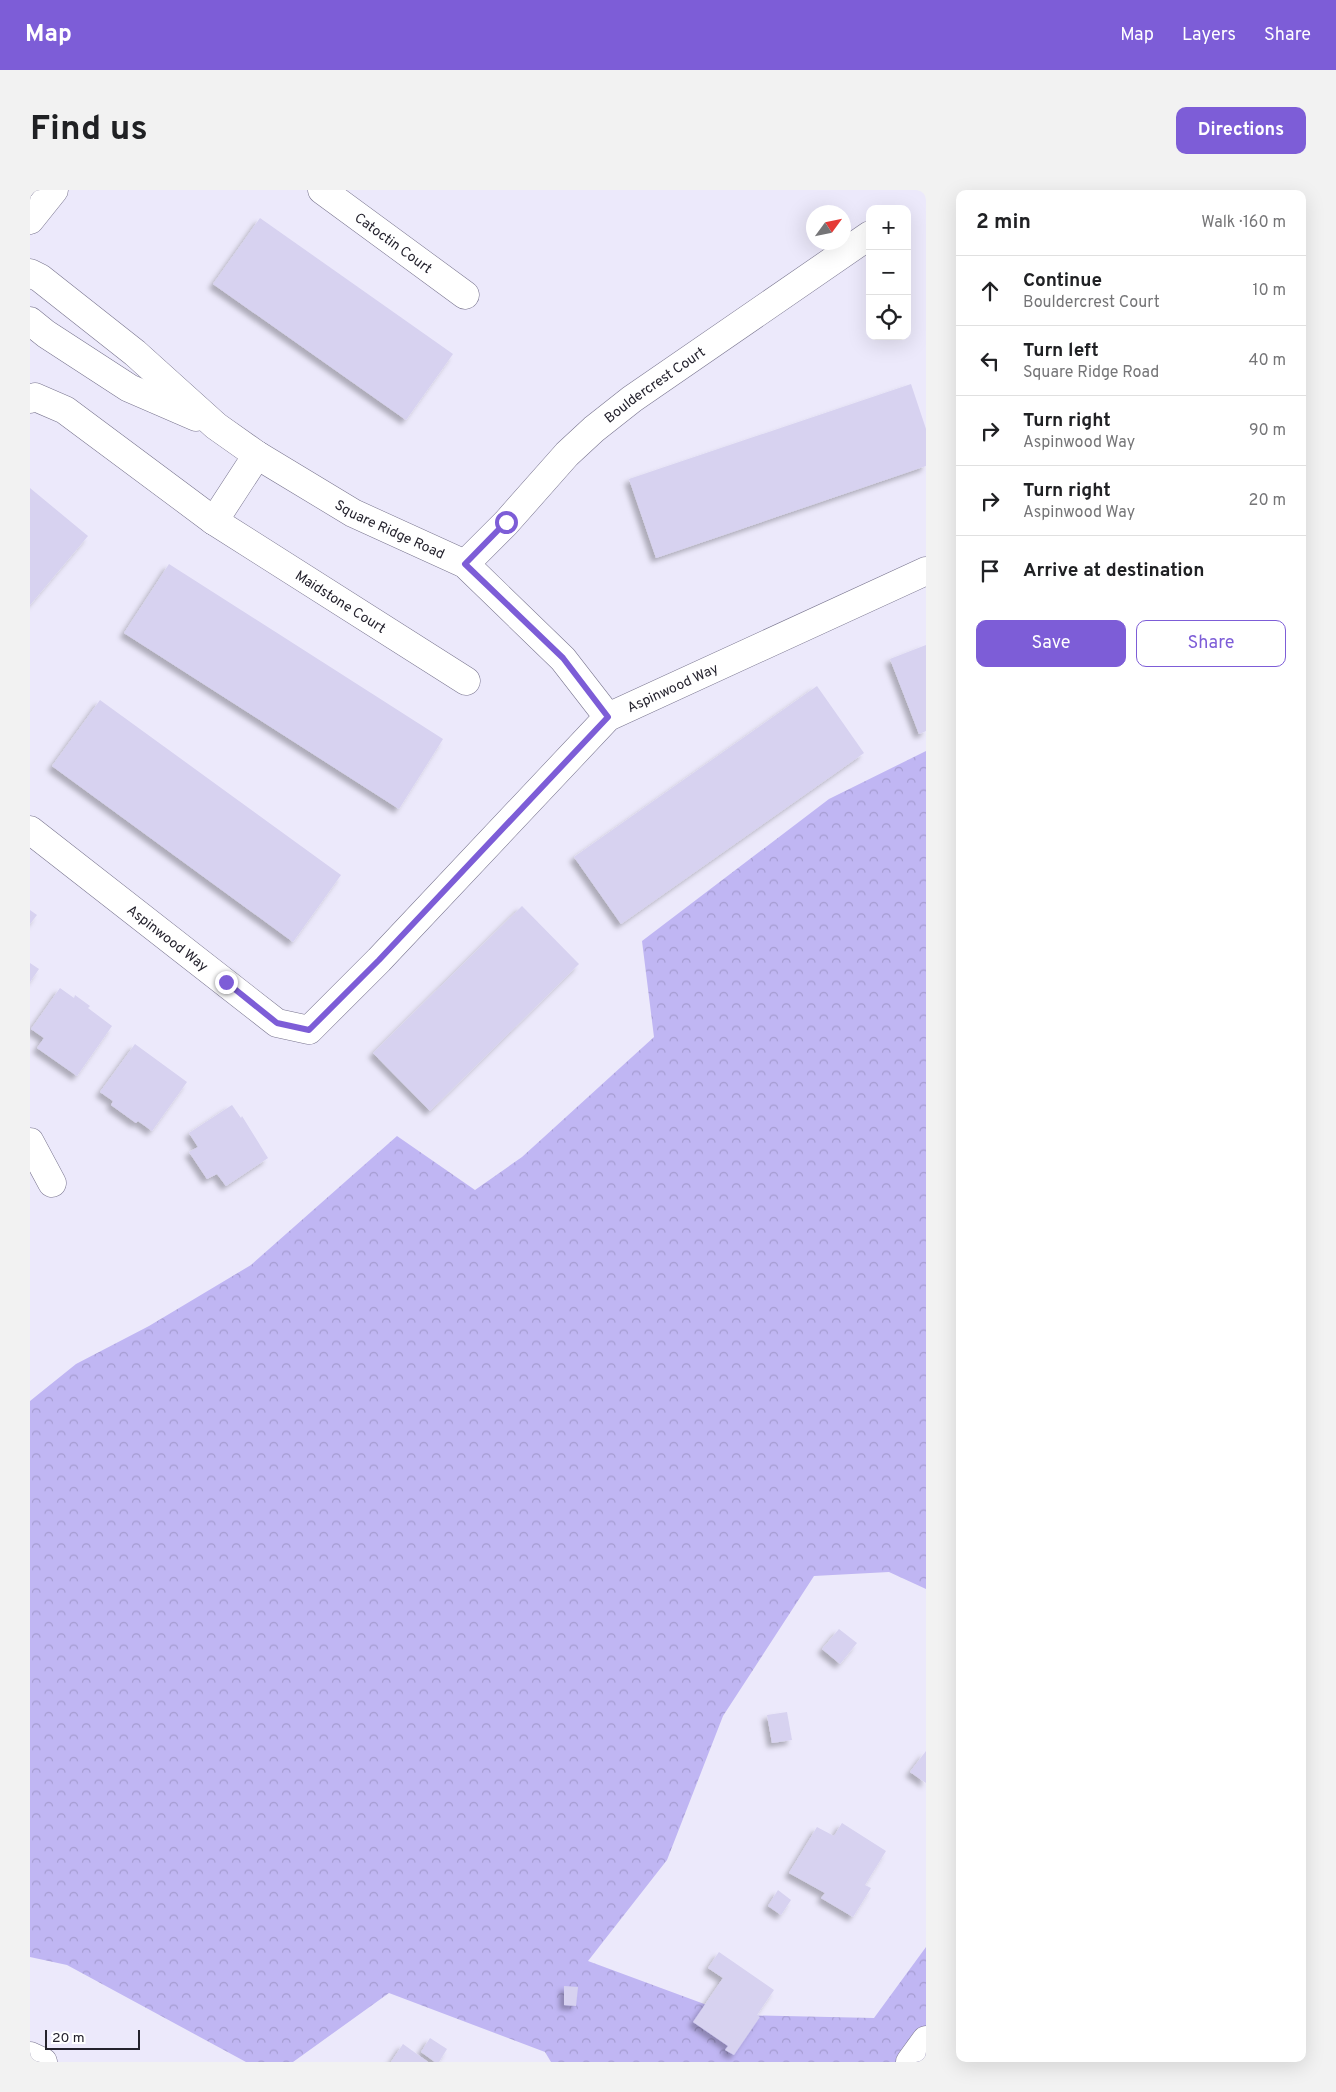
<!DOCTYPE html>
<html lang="en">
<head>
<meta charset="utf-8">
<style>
  :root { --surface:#fff; --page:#f2f2f2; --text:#202124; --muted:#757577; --line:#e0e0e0; --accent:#7d5dd7 }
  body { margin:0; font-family:Overpass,sans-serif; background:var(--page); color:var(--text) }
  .controls { position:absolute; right:15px; top:15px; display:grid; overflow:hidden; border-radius:10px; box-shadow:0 5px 20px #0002 }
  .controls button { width:45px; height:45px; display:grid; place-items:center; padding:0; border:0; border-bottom:1px solid var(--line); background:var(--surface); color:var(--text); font:25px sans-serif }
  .compass { position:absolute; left:776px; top:15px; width:45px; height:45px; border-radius:50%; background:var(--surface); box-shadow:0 5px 20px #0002; rotate:57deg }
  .scale { position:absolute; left:15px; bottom:12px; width:95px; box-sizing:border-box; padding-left:5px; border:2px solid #24222d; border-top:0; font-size:14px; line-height:18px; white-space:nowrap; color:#24222d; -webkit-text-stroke:4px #fff; paint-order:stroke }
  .stop { position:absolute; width:15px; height:15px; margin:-11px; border:4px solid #7d5dd7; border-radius:50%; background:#fff }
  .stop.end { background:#7d5dd7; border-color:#fff; box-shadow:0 1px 5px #0008 }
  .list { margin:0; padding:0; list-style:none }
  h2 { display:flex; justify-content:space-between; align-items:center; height:65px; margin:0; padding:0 20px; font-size:21px }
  h2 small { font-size:16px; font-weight:400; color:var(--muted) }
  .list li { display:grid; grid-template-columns:32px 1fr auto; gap:15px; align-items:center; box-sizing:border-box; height:70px; padding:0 20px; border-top:1px solid var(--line) }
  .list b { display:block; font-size:19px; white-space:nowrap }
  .list p { margin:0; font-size:16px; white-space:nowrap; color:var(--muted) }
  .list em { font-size:16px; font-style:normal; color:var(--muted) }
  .actions { display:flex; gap:10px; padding:15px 20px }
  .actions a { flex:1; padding:11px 0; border:1px solid var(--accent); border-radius:10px; text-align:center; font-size:18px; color:var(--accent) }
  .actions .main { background:var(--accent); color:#fff }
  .icon { flex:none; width:28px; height:28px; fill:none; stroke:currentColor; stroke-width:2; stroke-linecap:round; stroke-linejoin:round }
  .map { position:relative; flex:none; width:896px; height:1872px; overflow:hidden; border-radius:10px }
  header { display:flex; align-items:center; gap:30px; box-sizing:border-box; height:70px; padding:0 25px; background:var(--accent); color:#fff }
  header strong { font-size:24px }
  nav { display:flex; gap:28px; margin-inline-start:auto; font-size:18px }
  .intro { display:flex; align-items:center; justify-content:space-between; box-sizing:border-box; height:120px; padding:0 30px }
  h1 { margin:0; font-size:35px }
  .button { padding:12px 22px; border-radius:10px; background:var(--accent); color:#fff; font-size:18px; font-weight:700 }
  main { display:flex; gap:30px; padding:0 30px }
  aside { flex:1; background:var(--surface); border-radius:10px; box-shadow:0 5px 20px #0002 }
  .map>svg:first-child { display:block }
</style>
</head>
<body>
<header>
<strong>Map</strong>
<nav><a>Map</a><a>Layers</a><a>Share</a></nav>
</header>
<div class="intro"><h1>Find us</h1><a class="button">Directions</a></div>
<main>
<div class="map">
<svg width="896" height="1872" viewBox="0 0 896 1872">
  <defs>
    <pattern id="forest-crowns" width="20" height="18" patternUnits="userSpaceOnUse" patternTransform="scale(1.25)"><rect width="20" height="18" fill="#c0b6f3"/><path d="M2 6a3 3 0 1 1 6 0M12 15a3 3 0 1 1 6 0" fill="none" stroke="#a59cd1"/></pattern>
    <filter id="shadow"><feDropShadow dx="-4.5" dy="4.5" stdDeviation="2.5" flood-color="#0004"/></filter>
  </defs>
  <rect width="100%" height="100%" fill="#ece9fb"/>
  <path fill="url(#forest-crowns)" d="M 896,561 L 896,1399 L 859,1382 L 784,1386 L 693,1526 L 637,1670 L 558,1771 L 704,1825 L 844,1828 L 896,1757 L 896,1872 L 521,1872 L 515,1862 L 359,1803 L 263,1872 L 216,1872 L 37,1775 L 0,1767 L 0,1211 L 46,1174 L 119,1136 L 221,1075 L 367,946 L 445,1000 L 492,967 L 624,847 L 612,751 L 799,609 Z"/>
  <g fill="#d7d2f0" filter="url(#shadow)">
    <path d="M 230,28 L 423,164 L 376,230 L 183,94 Z"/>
    <path d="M 881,194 L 896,239 L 896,276 L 626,368 L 599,289 Z"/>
    <path d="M 0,298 L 58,346 L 0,415 Z"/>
    <path d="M 139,374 L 413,549 L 369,619 L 94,443 Z"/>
    <path d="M 896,455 L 896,541 L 889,544 L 860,469 Z"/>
    <path d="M 787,496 L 834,563 L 591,734 L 544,667 Z"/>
    <path d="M 70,510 L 311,685 L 263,752 L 22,576 Z"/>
    <path d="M 492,716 L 549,774 L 400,921 L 343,863 Z"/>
    <path d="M 0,720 L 7,725 L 0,734 Z"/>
    <path d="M 0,773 L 9,779 L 0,792 Z"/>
    <path d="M 30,798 L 44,808 L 45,805 L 60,816 L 58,818 L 82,836 L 47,886 L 7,858 L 14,848 L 1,839 Z"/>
    <path d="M 105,854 L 157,892 L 122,941 L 108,931 L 106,933 L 81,915 L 83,911 L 70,902 Z"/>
    <path d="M 202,915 L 211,928 L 212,926 L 238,968 L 196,996 L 187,984 L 177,989 L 159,962 L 168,957 L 159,943 Z"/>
    <path d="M 809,1439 L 827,1453 L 810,1474 L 792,1459 Z"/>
    <path d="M 757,1522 L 762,1550 L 742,1553 L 737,1525 Z"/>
    <path d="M 896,1561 L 896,1593 L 880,1582 Z"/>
    <path d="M 812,1633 L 856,1661 L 835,1695 L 841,1698 L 823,1727 L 791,1708 L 795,1703 L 759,1683 L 787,1637 L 804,1646 Z"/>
    <path d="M 748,1700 L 761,1710 L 751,1725 L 738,1716 Z"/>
    <path d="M 689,1762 L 744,1800 L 727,1825 L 730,1827 L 704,1865 L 695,1860 L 698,1856 L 663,1832 L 693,1788 L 678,1778 Z"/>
    <path d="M 534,1796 L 548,1797 L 546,1816 L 534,1815 Z"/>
    <path d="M 400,1848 L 417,1859 L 409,1872 L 405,1872 L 391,1862 Z"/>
    <path d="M 373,1854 L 398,1872 L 361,1872 Z"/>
  </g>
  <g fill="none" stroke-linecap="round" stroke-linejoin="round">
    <g stroke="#78748e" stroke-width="29">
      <g id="minor">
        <path id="s1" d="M 292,0 L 435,105"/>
        <path d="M 0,30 L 24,0"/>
        <path id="s2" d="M 0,83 L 10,88 L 105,163 L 186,236 L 227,265 L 323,323 L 435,374 L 533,469 L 578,527"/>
        <path d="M 0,131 L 16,144 L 99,198 L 166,227"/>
        <path id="s3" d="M 0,209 L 5,207 L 35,220 L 184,331 L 436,491"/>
        <path d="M 184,331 L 227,265"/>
        <path id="s4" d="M 435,374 L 476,333 L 537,264 L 564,239 L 602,209 L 840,45"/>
        <path id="s5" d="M 0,640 L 247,833 L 279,840 L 349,770 L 578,527 L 896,381"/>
        <path d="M 0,952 L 22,993"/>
        <path d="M 880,1872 L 896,1850"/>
      </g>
    </g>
    <g stroke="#78748e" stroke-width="29">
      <path id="secondary" d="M 0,1866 L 13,1872"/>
    </g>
    <use href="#minor" stroke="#fff" stroke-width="28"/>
    <use href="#secondary" stroke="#fff" stroke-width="28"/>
  </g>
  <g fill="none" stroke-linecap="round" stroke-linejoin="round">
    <path stroke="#7d5dd7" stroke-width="6" d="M 196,792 L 247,833 L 279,840 L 349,770 L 578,527 L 533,468 L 435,374 L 476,332"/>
  </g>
  <g text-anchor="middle" stroke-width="5" stroke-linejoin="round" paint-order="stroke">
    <g font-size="14" fill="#24222d" stroke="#fff">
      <text dy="5" stroke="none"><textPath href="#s1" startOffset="89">Catoctin Court</textPath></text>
      <text dy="5" stroke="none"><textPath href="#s4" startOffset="262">Bouldercrest Court</textPath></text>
      <text dy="5" stroke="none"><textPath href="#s2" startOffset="444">Square Ridge Road</textPath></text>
      <text dy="5" stroke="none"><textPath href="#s3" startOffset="374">Maidstone Court</textPath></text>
      <text dy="5" stroke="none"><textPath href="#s5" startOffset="850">Aspinwood Way</textPath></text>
      <text dy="5" stroke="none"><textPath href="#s5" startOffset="175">Aspinwood Way</textPath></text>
    </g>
  </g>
</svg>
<div class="controls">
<button>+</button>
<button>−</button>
<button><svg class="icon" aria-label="locate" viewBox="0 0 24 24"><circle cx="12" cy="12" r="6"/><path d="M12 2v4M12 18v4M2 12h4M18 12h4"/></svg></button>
</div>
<svg class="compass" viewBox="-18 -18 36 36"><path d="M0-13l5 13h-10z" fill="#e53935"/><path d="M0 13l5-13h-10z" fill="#757577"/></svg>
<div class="scale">20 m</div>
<div class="stop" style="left:476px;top:332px"></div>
<div class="stop end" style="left:196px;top:792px"></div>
</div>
<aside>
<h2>2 min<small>Walk · 160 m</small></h2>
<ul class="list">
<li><svg class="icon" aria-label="ahead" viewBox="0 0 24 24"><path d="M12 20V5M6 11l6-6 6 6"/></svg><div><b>Continue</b><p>Bouldercrest Court</p></div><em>10 m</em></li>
<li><svg class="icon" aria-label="left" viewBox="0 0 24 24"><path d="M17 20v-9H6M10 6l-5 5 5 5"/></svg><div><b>Turn left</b><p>Square Ridge Road</p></div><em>40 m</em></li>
<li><svg class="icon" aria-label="right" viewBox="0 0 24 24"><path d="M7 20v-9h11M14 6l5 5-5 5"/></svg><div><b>Turn right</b><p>Aspinwood Way</p></div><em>90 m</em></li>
<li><svg class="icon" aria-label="right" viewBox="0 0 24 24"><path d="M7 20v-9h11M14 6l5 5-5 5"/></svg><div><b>Turn right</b><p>Aspinwood Way</p></div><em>20 m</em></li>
<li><svg class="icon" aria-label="arrive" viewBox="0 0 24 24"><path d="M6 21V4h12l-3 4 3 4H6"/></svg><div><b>Arrive at destination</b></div></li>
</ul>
<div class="actions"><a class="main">Save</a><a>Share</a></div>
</aside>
</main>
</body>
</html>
